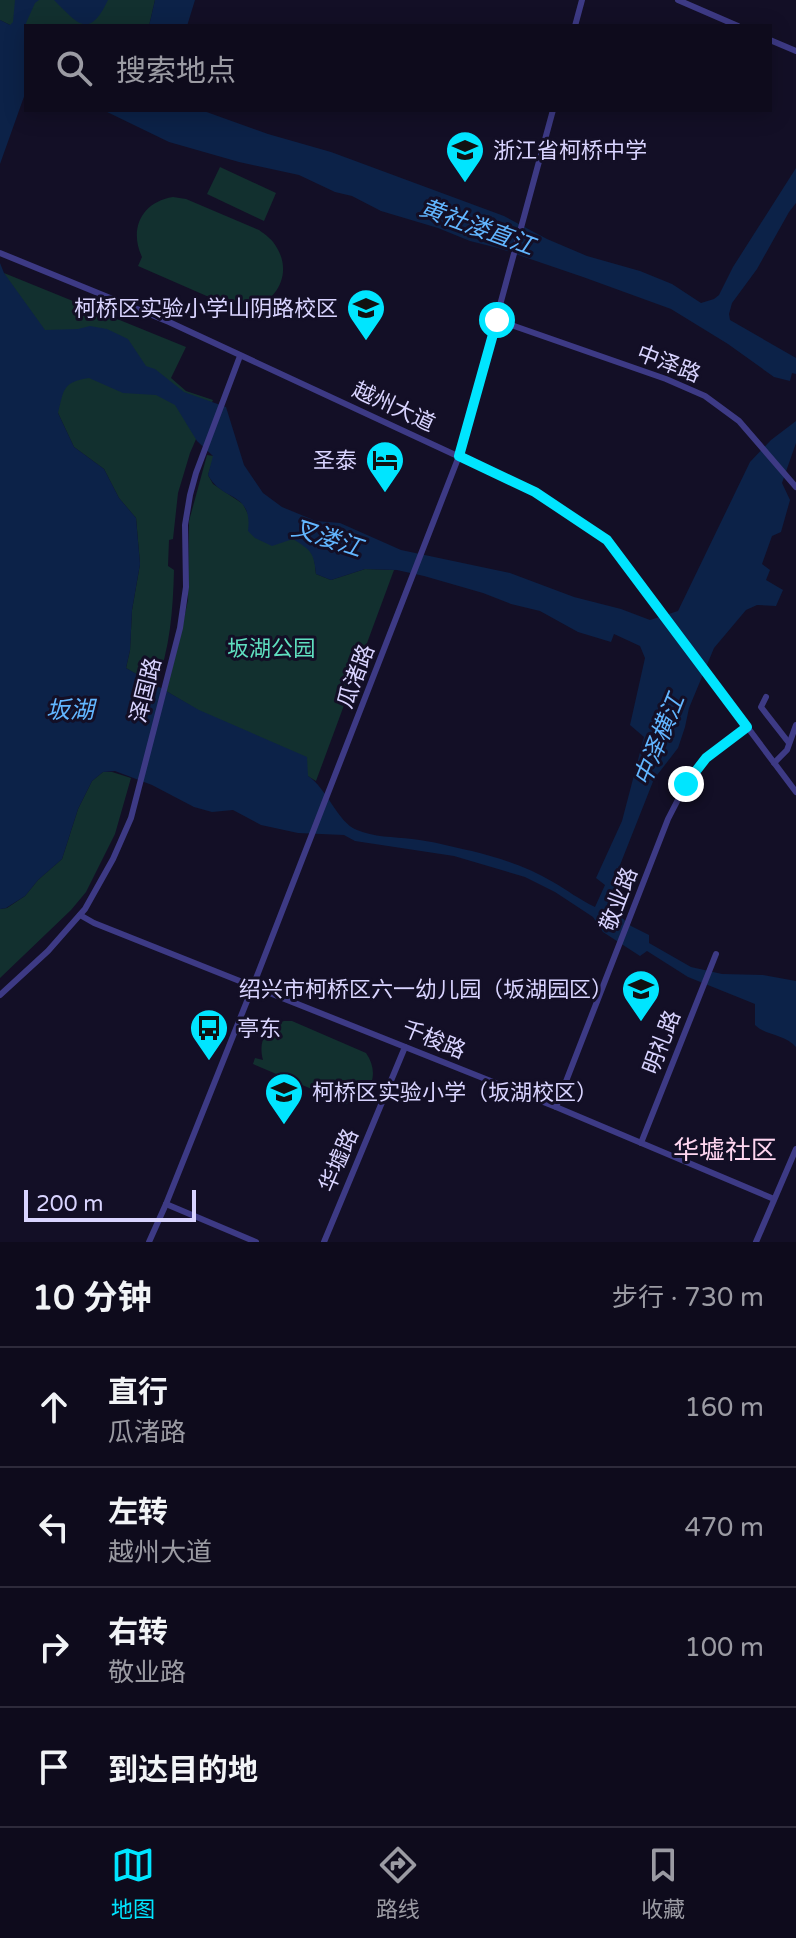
<!DOCTYPE html>
<html lang="zh">
<head>
<meta charset="utf-8">
<style>
  :root { --surface:#0e0b1c; --page:#171425; --text:#f1f3f6; --muted:#9b9ba3; --line:#2e2b3b; --accent:#00e5ff }
  body { margin:0; font-family:"Varela Round","Noto Sans SC",sans-serif; background:var(--page); color:var(--text) }
  .scale { position:absolute; left:24px; bottom:20px; width:172px; box-sizing:border-box; padding-left:8px; border:4px solid #d9d4ff; border-top:0; font-size:22px; line-height:28px; white-space:nowrap; color:#d9d4ff; -webkit-text-stroke:6px #130f26; paint-order:stroke }
  .stop { position:absolute; width:24px; height:24px; margin:-18px; border:6px solid #00e5ff; border-radius:50%; background:#fff }
  .stop.end { background:#00e5ff; border-color:#fff; box-shadow:0 2px 8px #0008 }
  .list { margin:0; padding:0; list-style:none }
  h2 { display:flex; justify-content:space-between; align-items:center; height:104px; margin:0; padding:0 32px; font-size:34px }
  h2 small { font-size:26px; font-weight:400; color:var(--muted) }
  .list li { display:grid; grid-template-columns:52px 1fr auto; gap:24px; align-items:center; box-sizing:border-box; height:120px; padding:0 32px; border-top:2px solid var(--line) }
  .list b { display:block; font-size:30px; white-space:nowrap }
  .list p { margin:0; font-size:26px; white-space:nowrap; color:var(--muted) }
  .list em { font-size:26px; font-style:normal; color:var(--muted) }
  .icon { flex:none; width:44px; height:44px; fill:none; stroke:currentColor; stroke-width:2; stroke-linecap:round; stroke-linejoin:round }
  .map { position:relative; flex:none; width:796px; height:1242px; overflow:hidden }
  .search { position:absolute; background:var(--surface); box-shadow:0 4px 20px #0003; left:24px; right:24px; top:24px; height:88px; display:flex; align-items:center; gap:20px; box-sizing:border-box; padding:0 28px; border-radius:0px; color:var(--muted); font-size:30px }
  .sheet { height:584px; background:var(--surface) }
  nav { display:flex; justify-content:space-around; align-items:center; box-sizing:border-box; height:112px; border-top:2px solid var(--line); background:var(--surface); font-size:22px; color:var(--muted) }
  nav a { display:grid; justify-items:center; gap:4px }
  nav .on { color:var(--accent) }
  .map>svg:first-child { display:block }
</style>
</head>
<body>
<div class="map">
<svg width="796" height="1242" viewBox="0 0 796 1242">
  <rect width="100%" height="100%" fill="#130f26"/>
  <g fill="#12302f">
    <path d="M 0,0 L 155,0 L 149,26 L 26,26 L 26,33 L 0,20 Z"/>
    <path d="M 220,167 L 276,193 L 264,221 L 207,194 Z"/>
    <path d="M 173,197 L 186,199 L 259,230 C 266,235 273,240 277,248 C 294,276 273,308 243,308 L 241,311 L 138,266 L 142,257 C 129,230 141,202 173,197 Z"/>
    <path d="M 4,273 L 186,347 L 171,378 L 186,391 L 213,400 L 190,453 L 178,493 L 173,539 L 169,540 L 168,566 L 174,570 C 173,611 170,648 156,686 L 126,668 L 130,650 L 132,610 L 140,564 L 136,518 L 119,498 L 104,469 L 74,447 L 58,413 Z"/>
    <path d="M 207,455 L 214,456 L 208,475 L 213,484 L 243,504 L 250,518 C 267,525 298,534 309,548 C 315,555 315,566 316,574 L 331,580 L 365,569 L 394,570 L 316,781 L 166,691 L 178,646 L 188,600 L 189,521 Z"/>
    <path d="M 103,772 L 112,772 L 131,778 L 115,834 L 86,892 L 71,910 L 0,978 L 0,909 L 7,908 L 25,896 L 38,880 L 62,859 L 78,809 L 92,781 Z"/>
    <path d="M 284,1021 L 292,1021 L 366,1053 C 380,1073 372,1095 349,1100 L 347,1104 L 253,1064 L 255,1058 L 263,1060 C 258,1042 265,1027 284,1021 Z"/>
  </g>
  <g fill="#0c2248" fill-rule="evenodd">
    <path d="M 15,0 L 39,0 L 35,3 L 26,23 L 26,91 L 0,164 L 0,20 L 10,25 L 13,22 Z"/>
    <path d="M 54,0 L 108,0 C 89,40 78,24 54,0 Z"/>
    <path d="M 155,0 L 195,0 L 187,26 L 149,26 Z"/>
    <path d="M 103,110 L 201,110 L 268,134 L 331,152 L 504,216 L 547,239 L 587,256 L 640,271 L 672,284 L 701,303 L 714,299 L 719,295 L 733,267 L 796,168 L 796,203 L 789,212 L 757,269 L 732,303 L 729,314 L 730,320 L 796,358 L 796,374 L 792,373 L 790,381 L 774,377 L 728,344 L 671,309 L 583,277 L 498,248 L 470,241 L 438,228 L 381,211 L 352,196 L 335,192 L 299,175 L 239,162 L 169,142 Z"/>
    <path d="M 0,263 L 4,273 L 45,330 L 78,329 L 90,326 L 107,329 L 128,339 L 146,366 L 155,369 L 184,392 L 226,407 L 244,465 L 263,493 L 282,507 L 316,521 L 340,523 L 401,550 L 510,573 L 574,597 L 621,609 L 650,620 L 678,611 L 750,462 L 771,440 L 796,421 L 796,443 L 782,483 L 790,500 L 781,532 L 772,536 L 762,564 L 770,570 L 766,580 L 783,590 L 776,606 L 757,605 L 746,610 L 714,648 L 689,708 L 685,727 L 678,748 L 654,779 L 620,865 L 612,909 L 631,926 L 649,935 L 649,943 L 691,967 L 722,974 L 763,975 L 796,981 L 796,1047 C 785,1034 766,1036 755,1025 L 755,1004 L 688,977 L 647,951 L 640,956 L 603,932 L 593,917 L 555,892 L 525,877 L 454,856 L 355,841 L 344,835 L 298,833 L 261,825 L 233,810 L 212,812 L 194,807 L 152,785 L 115,771 L 103,772 L 92,781 L 78,809 L 62,859 L 38,880 L 25,896 L 6,908 L 0,909 ZM 89,378 L 123,393 L 156,395 L 175,405 L 197,441 L 213,456 L 208,475 C 222,502 253,491 248,531 L 255,538 L 272,546 L 293,539 C 311,550 314,553 316,574 L 331,580 L 365,569 L 397,570 L 424,576 L 483,593 L 511,604 L 540,611 L 578,632 L 611,642 L 614,634 L 640,646 L 645,658 L 630,725 L 644,737 L 622,821 L 596,878 L 605,885 L 595,907 C 580,900 567,890 553,882 C 528,867 500,858 472,851 C 452,847 432,841 412,839 C 394,837 373,837 357,830 C 337,822 327,788 308,776 L 307,757 L 199,710 L 126,668 L 130,650 L 132,610 L 140,564 L 136,518 L 119,498 L 104,469 L 74,447 L 58,413 C 64,390 62,382 89,378 Z"/>
  </g>
  <g fill="none" stroke-linecap="round" stroke-linejoin="round">
    <g stroke="#3d3a85" stroke-width="6">
      <path d="M 678,0 L 738,26"/>
      <path d="M 575,26 L 582,0"/>
      <path d="M 770,40 L 796,51"/>
      <path d="M 0,253 L 169,322 L 535,492 L 607,540 L 796,792"/>
      <path d="M 497,320 L 666,379 L 705,396 L 739,421 L 796,487"/>
      <path d="M 766,697 L 761,707 L 789,743"/>
      <path d="M 774,763 L 787,750 L 796,725"/>
      <path d="M 80,915 L 94,923 L 556,1107 L 774,1199"/>
      <path d="M 0,995 L 48,951 L 85,909 L 113,859 L 131,818 L 180,628 L 186,587 L 185,525 L 190,495 L 196,473 L 240,356"/>
      <path d="M 556,1107 L 668,819 L 686,784 L 706,758 L 747,727"/>
      <path d="M 641,1143 L 716,954"/>
      <path d="M 166,1204 L 256,1242"/>
      <path d="M 149,1242 L 166,1204 L 253,986 L 459,456 L 553,110"/>
      <path d="M 324,1242 L 405,1047"/>
      <path d="M 756,1242 L 796,1149"/>
    </g>
  </g>
  <g fill="none" stroke-linecap="round" stroke-linejoin="round">
    <path stroke="#00e5ff" stroke-width="10" d="M 497,320 L 459,456 L 535,492 L 607,540 L 747,727 L 706,758 L 686,784"/>
  </g>
  <defs>
    <g id="school-pin" transform="scale(2)"><path d="M0 17L-7.5 6A9.5 9.5 0 1 1 7.5 6Z" fill="#00e5ff" stroke="#130f26"/><path d="M0-5L7-2L0 1L-7-2ZM-4 1L0 2.5L4 1V4Q0 6-4 4Z" fill="#111"/></g>
    <g id="hotel-pin" transform="scale(2)"><path d="M0 17L-7.5 6A9.5 9.5 0 1 1 7.5 6Z" fill="#00e5ff" stroke="#130f26"/><path d="M-6-4.5h1.5V1H6V5H4.5V3h-9V5H-6ZM-4 0a1.8 1.8 0 1 1 3.6 0ZM.5 0V-2.5h3Q6-2.5 6 0Z" fill="#111"/></g>
    <g id="bus-pin" transform="scale(2)"><path d="M0 17L-7.5 6A9.5 9.5 0 1 1 7.5 6Z" fill="#00e5ff" stroke="#130f26"/><path d="M-5-6H5V4H4V6H2V4H-2V6H-4V4H-5ZM-3.5-4V0h7V-4ZM-3.5 1.2v1.5H-2V1.2ZM2 1.2v1.5H3.5V1.2Z" fill="#111"/></g>
  </defs>
  <g fill-rule="evenodd">
    <use href="#school-pin" x="465" y="150"/>
    <use href="#school-pin" x="366" y="308"/>
    <use href="#hotel-pin" x="385" y="460"/>
    <use href="#school-pin" x="641" y="989"/>
    <use href="#bus-pin" x="209" y="1028"/>
    <use href="#school-pin" x="284" y="1092"/>
  </g>
  <g text-anchor="middle" stroke-width="6" stroke-linejoin="round" paint-order="stroke">
    <g font-size="22" fill="#d9d4ff" stroke="#130f26" text-anchor="start">
      <text x="493" y="158">浙江省柯桥中学</text>
      <text x="338" y="316" text-anchor="end">柯桥区实验小学山阴路校区</text>
      <text x="357" y="468" text-anchor="end">圣泰</text>
      <text x="613" y="997" text-anchor="end">绍兴市柯桥区六一幼儿园（坂湖园区）</text>
      <text x="237" y="1036">亭东</text>
      <text x="312" y="1100">柯桥区实验小学（坂湖校区）</text>
    </g>
    <g font-size="22" fill="#d9d4ff" stroke="#130f26">
      <text transform="translate(669 363) rotate(21)" y="8">中泽路</text>
      <text transform="translate(394 406) rotate(25)" y="8">越州大道</text>
      <text transform="translate(355 676) rotate(-69)" y="8">瓜渚路</text>
      <text transform="translate(145 690) rotate(-76)" y="8">泽国路</text>
      <text transform="translate(618 899) rotate(-69)" y="8">敬业路</text>
      <text transform="translate(434 1039) rotate(22)" y="8">千梭路</text>
      <text transform="translate(661 1042) rotate(-69)" y="8">明礼路</text>
      <text transform="translate(338 1160) rotate(-67)" y="8">华墟路</text>
    </g>
    <g font-size="22" fill="#5fe0c0" stroke="#130f26">
      <text x="271" y="656">坂湖公园</text>
    </g>
    <g font-size="24" font-style="italic" fill="#62b6ff" stroke="#130f26">
      <text transform="translate(477 227) rotate(20)" y="8">黄社溇直江</text>
      <text transform="translate(327 538) rotate(18)" y="8">叉溇江</text>
      <text x="70" y="718">坂湖</text>
      <text transform="translate(659 740) rotate(-68)" y="8">中泽横江</text>
    </g>
    <g font-size="26" fill="#ffd6f0" stroke="#130f26">
      <text x="725" y="1159">华墟社区</text>
    </g>
  </g>
</svg>
<div class="scale">200 m</div>
<div class="stop" style="left:497px;top:320px"></div>
<div class="stop end" style="left:686px;top:784px"></div>
<div class="search"><svg class="icon" aria-label="search" viewBox="0 0 24 24"><circle cx="10" cy="10" r="6"/><path d="M15 15l6 6"/></svg>搜索地点</div>
</div>
<section class="sheet">
<h2>10 分钟<small>步行 · 730 m</small></h2>
<ul class="list">
<li><svg class="icon" aria-label="ahead" viewBox="0 0 24 24"><path d="M12 20V5M6 11l6-6 6 6"/></svg><div><b>直行</b><p>瓜渚路</p></div><em>160 m</em></li>
<li><svg class="icon" aria-label="left" viewBox="0 0 24 24"><path d="M17 20v-9H6M10 6l-5 5 5 5"/></svg><div><b>左转</b><p>越州大道</p></div><em>470 m</em></li>
<li><svg class="icon" aria-label="right" viewBox="0 0 24 24"><path d="M7 20v-9h11M14 6l5 5-5 5"/></svg><div><b>右转</b><p>敬业路</p></div><em>100 m</em></li>
<li><svg class="icon" aria-label="arrive" viewBox="0 0 24 24"><path d="M6 21V4h12l-3 4 3 4H6"/></svg><div><b>到达目的地</b></div></li>
</ul>
</section>
<nav>
<a class="on"><svg class="icon" aria-label="map" viewBox="0 0 24 24"><path d="M3 6l6-2 6 2 6-2v14l-6 2-6-2-6 2zM9 4v14M15 6v14"/></svg>地图</a>
<a><svg class="icon" aria-label="directions" viewBox="0 0 24 24"><path d="M12 3l9 9-9 9-9-9zM9 14v-3h6M13 9l2 2-2 2"/></svg>路线</a>
<a><svg class="icon" aria-label="saved" viewBox="0 0 24 24"><path d="M7 4h10v16l-5-4-5 4z"/></svg>收藏</a>
</nav>
</body>
</html>
